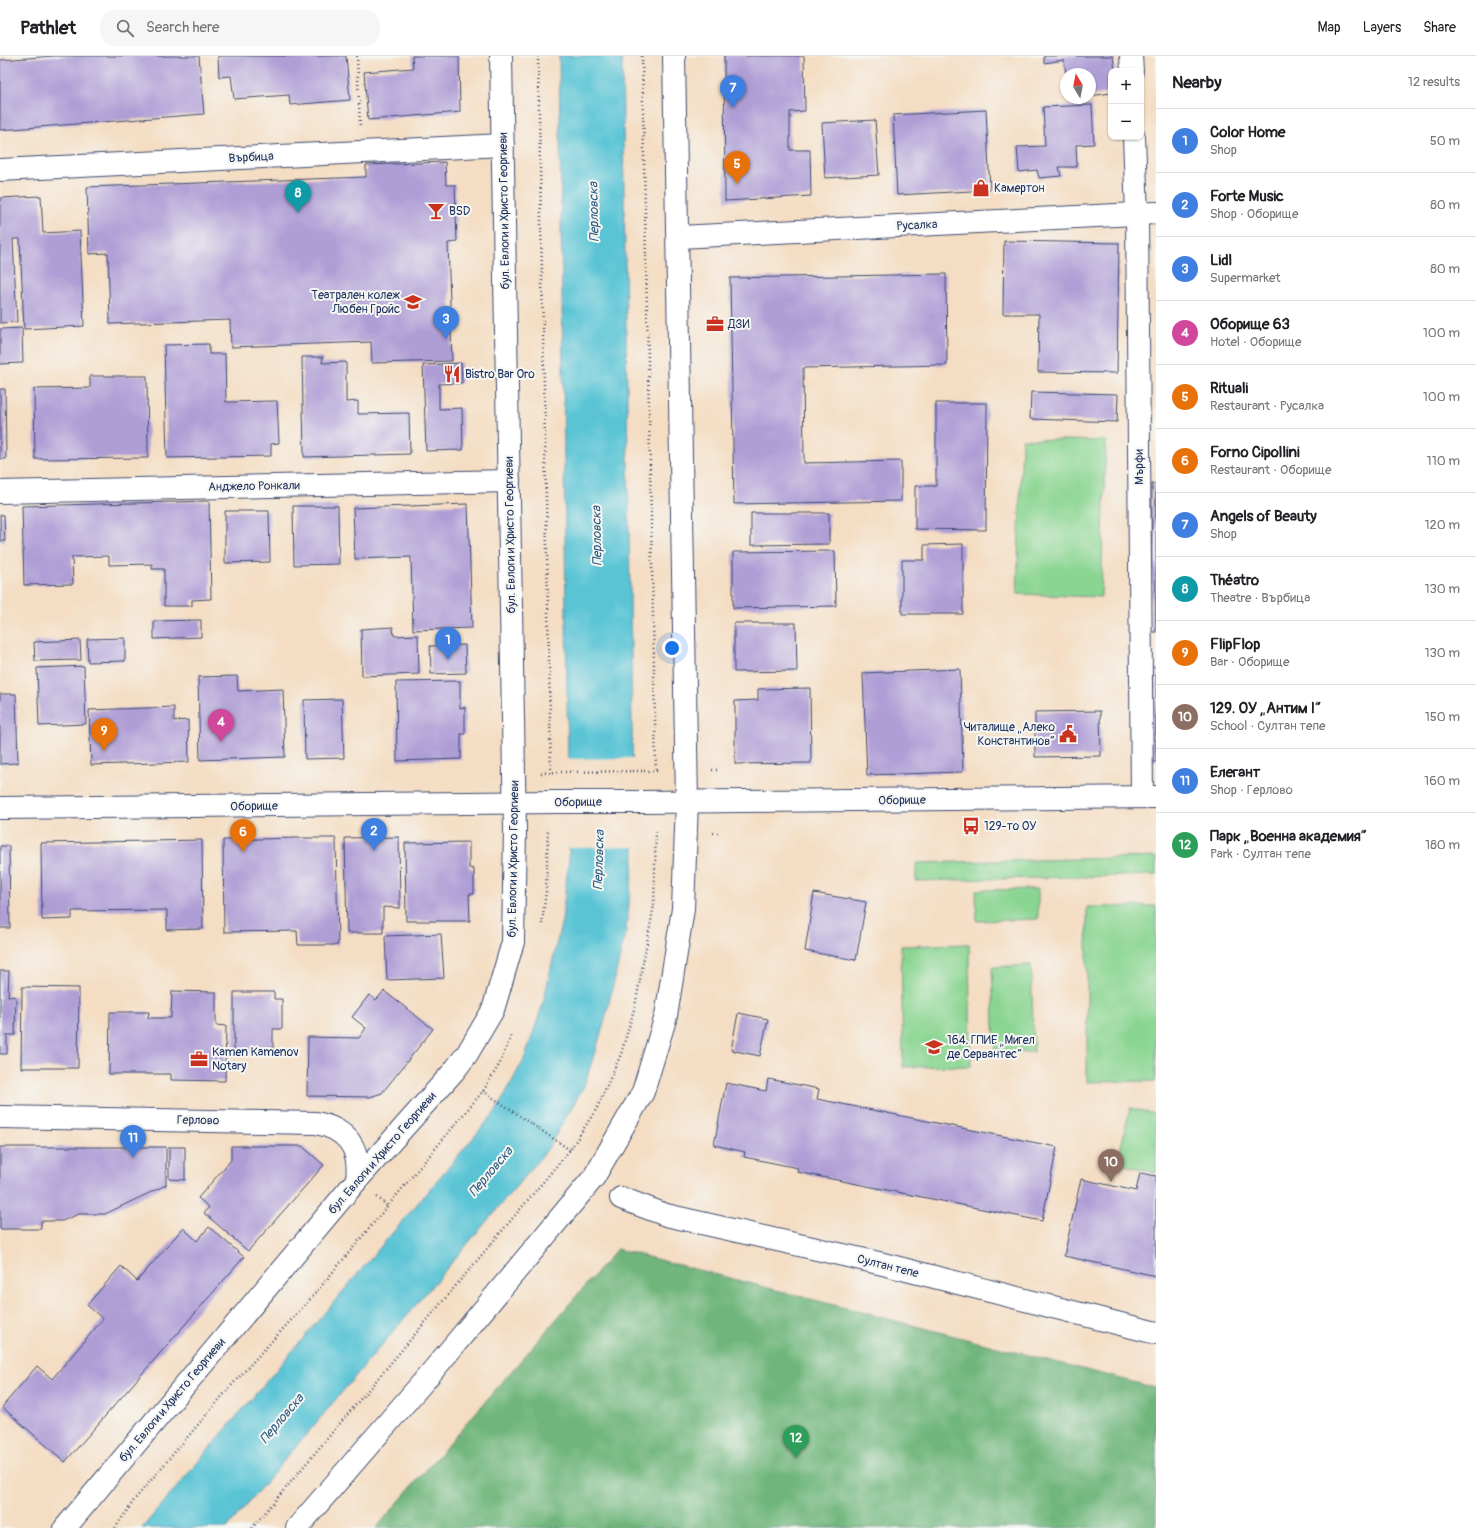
<!DOCTYPE html>
<html lang="en">
<head>
<meta charset="utf-8">
<style>
  :root { --surface:#fff; --page:#f6f6f6; --text:#202124; --muted:#757577; --line:#e0e0e0; --accent:#b45309 }
  body { margin:0; font-family:Pangolin,sans-serif; background:var(--page); color:var(--text) }
  .controls { position:absolute; right:12px; top:12px; display:grid; overflow:hidden; border-radius:8px; box-shadow:0 1px 3px #0004 }
  .controls button { width:36px; height:36px; display:grid; place-items:center; padding:0; border:0; border-bottom:1px solid var(--line); background:var(--surface); color:var(--text); font:20px sans-serif }
  .compass { position:absolute; left:1060px; top:12px; width:36px; height:36px; border-radius:50%; background:var(--surface); box-shadow:0 1px 3px #0004; rotate:350deg }
  .you { position:absolute; left:672px; top:592px; width:14px; height:14px; margin:-10px; border:3px solid #fff; border-radius:50%; background:#1a73e8; box-shadow:0 0 0 6px #1a73e833 }
  .badge { display:grid; place-items:center; width:26px; height:26px; border-radius:50%; background:var(--accent); color:#fff; font-size:13px; font-weight:700 }
  .pin { position:absolute; translate:-50% -33px; filter:drop-shadow(0 1px 2px #0008) }
  .pin::after { content:''; position:absolute; top:21px; width:14px; height:12px; background:inherit; clip-path:polygon(0 0,100% 0,50% 100%) }
  .list { margin:0; padding:0; list-style:none }
  h2 { display:flex; justify-content:space-between; align-items:center; height:52px; margin:0; padding:0 16px; font-size:17px }
  h2 small { font-size:13px; font-weight:400; color:var(--muted) }
  .list li { display:grid; grid-template-columns:26px 1fr auto; gap:12px; align-items:center; box-sizing:border-box; height:64px; padding:0 16px; border-top:1px solid var(--line) }
  .list b { display:block; font-size:15px; white-space:nowrap }
  .list p { margin:0; font-size:13px; white-space:nowrap; color:var(--muted) }
  .list em { font-size:13px; font-style:normal; color:var(--muted) }
  .icon { flex:none; width:22px; height:22px; fill:none; stroke:currentColor; stroke-width:2; stroke-linecap:round; stroke-linejoin:round }
  .map { position:relative; flex:none; width:1156px; height:1472px; overflow:hidden }
  header { display:flex; align-items:center; gap:24px; box-sizing:border-box; height:56px; padding:0 20px; background:var(--surface); border-bottom:1px solid var(--line) }
  header strong { font-size:19px }
  nav { display:flex; gap:22px; margin-inline-start:auto; font-size:14px }
  .search { width:280px; height:36px; background:var(--page); display:flex; align-items:center; gap:10px; box-sizing:border-box; padding:0 14px; border-radius:16px; color:var(--muted); font-size:15px }
  main { display:flex }
  aside { flex:1; background:var(--surface) }
  .map>svg:first-child { display:block }
</style>
</head>
<body>
<header>
<strong>Pathlet</strong>
<div class="search"><svg class="icon" aria-label="search" viewBox="0 0 24 24"><circle cx="10" cy="10" r="6"/><path d="M15 15l6 6"/></svg>Search here</div>
<nav><a>Map</a><a>Layers</a><a>Share</a></nav>
</header>
<main>
<div class="map">
<svg width="1156" height="1472" viewBox="0 0 1156 1472">
  <rect width="100%" height="100%" fill="#f6f6f2"/>
  <filter id="ink" filterUnits="userSpaceOnUse"><feTurbulence type="fractalNoise" baseFrequency=".025" numOctaves="2"/><feDisplacementMap in="SourceGraphic" scale="8" xChannelSelector="R" yChannelSelector="G"/><feConvolveMatrix kernelMatrix="1 2 1 2 8 2 1 2 1" color-interpolation-filters="sRGB"/></filter>
  <filter id="wash" filterUnits="userSpaceOnUse"><feTurbulence type="fractalNoise" baseFrequency=".012" numOctaves="4" result="noise"/><feDisplacementMap in="SourceGraphic" scale="16" xChannelSelector="R" yChannelSelector="G"/><feGaussianBlur stdDeviation="0.9" result="paint"/><feColorMatrix in="noise" values="0 0 0 0 0 0 0 0 0 0 0 0 0 0 0 0 0 1.4 0 .05"/><feComposite in="paint" operator="in"/></filter>
  <g filter="url(#wash)">
    <rect width="100%" height="100%" fill="#f4ddc2"/>
    <g fill="#8bd592" stroke="#538278">
      <path d="M 1022,383 L 1106,385 L 1101,541 L 1017,538 Z"/>
      <path d="M 1156,801 L 1156,819 L 916,825 L 916,807 Z"/>
      <path d="M 1038,833 L 1038,863 L 977,865 L 976,834 Z"/>
      <path d="M 1156,850 L 1156,1025 L 1087,1026 L 1087,851 Z"/>
      <path d="M 969,888 L 971,1010 L 903,1011 L 901,890 Z"/>
      <path d="M 1031,909 L 1034,996 L 995,997 L 992,911 Z"/>
      <path d="M 1130,1052 L 1156,1058 L 1156,1117 L 1117,1107 Z"/>
    </g>
    <path fill="#70b67c" stroke="#46726d" d="M 617,1193 L 1156,1332 L 1156,1472 L 376,1472 Z"/>
    <path fill="#5ac4d5" stroke="#3a7a9a" d="M 559,0 L 622,0 L 634,801 L 626,875 L 604,968 L 584,1030 L 547,1094 L 227,1472 L 142,1472 L 496,1055 L 524,1003 L 542,951 L 562,864 L 569,801 Z"/>
    <path fill="#f4ddc2" d="M 635,702 L 636,791 L 567,792 L 566,703 Z"/>
    <g id="blocks">
      <g fill="#af9ed6">
        <path d="M 55,0 L 199,0 L 204,58 L 0,74 L 0,4 Z"/>
        <path d="M 218,0 L 346,0 L 350,44 L 290,49 L 289,39 L 234,43 L 231,20 L 219,21 Z"/>
        <path d="M 412,0 L 459,0 L 460,56 L 368,64 L 364,16 L 413,12 Z"/>
        <path d="M 724,0 L 804,0 L 805,55 L 790,56 L 790,94 L 810,94 L 811,140 L 725,145 Z"/>
        <path d="M 1044,0 L 1113,0 L 1115,15 L 1111,15 L 1111,37 L 1090,40 L 1090,18 L 1066,18 L 1064,4 L 1044,7 Z"/>
        <path d="M 1092,49 L 1094,88 L 1076,89 L 1077,111 L 1059,111 L 1061,120 L 1039,122 L 1037,114 L 1019,116 L 1017,91 L 1045,90 L 1043,51 Z"/>
        <path d="M 986,54 L 990,134 L 897,139 L 893,59 Z"/>
        <path d="M 875,64 L 879,119 L 825,122 L 822,67 Z"/>
        <path d="M 445,106 L 446,129 L 455,129 L 457,186 L 448,187 L 452,305 L 372,307 L 371,286 L 231,291 L 230,264 L 110,268 L 108,197 L 89,198 L 87,131 L 366,121 L 366,109 Z"/>
        <path d="M 41,140 L 43,177 L 80,175 L 84,270 L 24,273 L 20,183 L 13,183 L 17,266 L 0,267 L 0,142 Z"/>
        <path d="M 1004,185 L 1119,187 L 1117,317 L 1038,316 L 1039,258 L 1003,258 Z"/>
        <path d="M 946,218 L 947,309 L 803,312 L 804,407 L 901,405 L 901,445 L 734,448 L 730,222 Z"/>
        <path d="M 22,272 L 23,307 L 0,308 L 0,273 Z"/>
        <path d="M 209,288 L 209,298 L 225,298 L 226,346 L 277,345 L 279,387 L 271,388 L 271,400 L 167,402 L 164,289 Z"/>
        <path d="M 302,301 L 323,301 L 322,307 L 346,306 L 346,346 L 358,345 L 358,358 L 409,357 L 410,398 L 304,401 Z"/>
        <path d="M 461,307 L 462,327 L 439,328 L 439,353 L 462,352 L 463,394 L 426,395 L 423,309 Z"/>
        <path d="M 90,320 L 147,320 L 148,402 L 35,403 L 34,333 L 90,332 Z"/>
        <path d="M 0,333 L 5,333 L 6,403 L 0,403 Z"/>
        <path d="M 1031,336 L 1118,338 L 1117,366 L 1030,363 Z"/>
        <path d="M 936,347 L 987,347 L 986,474 L 915,473 L 915,430 L 936,430 Z"/>
        <path d="M 1152,428 L 1156,428 L 1156,576 L 1151,576 Z"/>
        <path d="M 209,445 L 211,543 L 192,544 L 192,550 L 164,550 L 164,513 L 152,513 L 152,508 L 109,509 L 109,500 L 72,501 L 73,528 L 24,529 L 22,450 Z"/>
        <path d="M 468,448 L 472,572 L 413,574 L 411,501 L 355,503 L 353,452 Z"/>
        <path d="M 293,450 L 338,450 L 339,508 L 294,509 Z"/>
        <path d="M 225,455 L 269,455 L 270,506 L 225,507 Z"/>
        <path d="M 751,457 L 829,457 L 829,488 L 751,489 Z"/>
        <path d="M 0,459 L 4,459 L 5,485 L 0,485 Z"/>
        <path d="M 963,488 L 963,558 L 902,558 L 902,504 L 924,504 L 924,489 Z"/>
        <path d="M 835,495 L 836,550 L 733,552 L 733,496 Z"/>
        <path d="M 201,564 L 201,581 L 154,583 L 154,565 Z"/>
        <path d="M 734,567 L 796,567 L 797,615 L 734,616 Z"/>
        <path d="M 393,571 L 394,580 L 418,579 L 419,618 L 362,620 L 361,573 Z"/>
        <path d="M 125,582 L 125,605 L 88,606 L 87,583 Z"/>
        <path d="M 80,584 L 81,604 L 35,605 L 34,586 Z"/>
        <path d="M 465,589 L 466,617 L 431,618 L 430,590 Z"/>
        <path d="M 84,610 L 86,668 L 39,670 L 37,612 Z"/>
        <path d="M 1147,611 L 1156,611 L 1156,706 L 1148,706 Z"/>
        <path d="M 960,613 L 963,716 L 867,719 L 863,617 Z"/>
        <path d="M 237,620 L 238,635 L 283,633 L 285,701 L 200,704 L 198,621 Z"/>
        <path d="M 460,625 L 460,652 L 465,651 L 465,678 L 461,678 L 461,703 L 397,705 L 396,626 Z"/>
        <path d="M 810,632 L 811,707 L 735,708 L 735,645 L 758,644 L 758,633 Z"/>
        <path d="M 0,638 L 16,638 L 18,707 L 0,708 Z"/>
        <path d="M 342,643 L 344,702 L 305,703 L 304,644 Z"/>
        <path d="M 174,651 L 174,665 L 188,664 L 189,706 L 91,709 L 89,654 Z"/>
        <path d="M 1100,655 L 1101,700 L 1035,701 L 1035,656 Z"/>
        <path d="M 399,781 L 400,852 L 383,851 L 383,877 L 347,877 L 345,782 Z"/>
        <path d="M 296,782 L 336,782 L 338,889 L 298,889 L 297,875 L 224,876 L 223,784 Z"/>
        <path d="M 202,784 L 203,873 L 167,874 L 167,854 L 72,855 L 72,863 L 42,864 L 41,787 Z"/>
        <path d="M 469,786 L 469,812 L 474,813 L 474,838 L 469,838 L 470,865 L 406,865 L 405,787 Z"/>
        <path d="M 0,790 L 9,790 L 10,872 L 0,872 Z"/>
        <path d="M 814,837 L 866,846 L 856,904 L 805,895 Z"/>
        <path d="M 441,878 L 444,922 L 387,924 L 385,880 Z"/>
        <path d="M 0,915 L 9,915 L 8,940 L 16,941 L 15,979 L 7,979 L 7,998 L 0,998 Z"/>
        <path d="M 22,931 L 79,932 L 78,1012 L 21,1012 Z"/>
        <path d="M 172,935 L 216,936 L 216,969 L 226,970 L 225,1025 L 171,1024 L 171,1018 L 109,1018 L 110,956 L 149,956 L 148,962 L 171,962 Z"/>
        <path d="M 384,935 L 433,973 L 382,1037 L 370,1041 L 307,1040 L 308,981 L 359,982 L 366,972 L 352,961 L 369,939 L 376,944 Z"/>
        <path d="M 234,936 L 274,936 L 274,943 L 282,943 L 282,973 L 273,973 L 273,996 L 234,996 Z"/>
        <path d="M 738,957 L 768,963 L 760,1000 L 731,994 Z"/>
        <path d="M 768,1023 L 819,1033 L 817,1043 L 1057,1091 L 1042,1165 L 797,1116 L 798,1112 L 744,1101 L 745,1096 L 714,1089 L 726,1027 L 766,1035 Z"/>
        <path d="M 231,1090 L 302,1090 L 324,1109 L 248,1195 L 204,1157 L 209,1151 L 198,1142 L 231,1104 Z"/>
        <path d="M 0,1091 L 166,1091 L 166,1129 L 105,1158 L 79,1158 L 62,1165 L 41,1165 L 41,1173 L 0,1173 Z"/>
        <path d="M 169,1091 L 185,1091 L 185,1124 L 169,1123 Z"/>
        <path d="M 1140,1117 L 1156,1120 L 1156,1220 L 1064,1200 L 1081,1123 L 1136,1135 Z"/>
        <path d="M 209,1171 L 244,1201 L 65,1406 L 2,1351 L 37,1310 L 52,1323 L 98,1269 L 103,1263 L 87,1249 L 121,1210 L 137,1225 L 183,1172 L 197,1185 Z"/>
      </g>
    </g>
  </g>
  <g filter="url(#ink)">
    <use href="#blocks" fill-opacity="0" stroke="#3c496d" stroke-width="1"/>
    <g fill="none" stroke-linecap="round" stroke-linejoin="round">
      <g stroke="#3c496d" stroke-width="24">
        <g id="street">
          <path d="M 1131,0 L 1132,15"/>
          <path d="M 1134,81 L 1137,158 L 1142,741"/>
          <path d="M 0,114 L 503,89"/>
          <path d="M 679,181 L 1156,157"/>
          <path d="M 0,436 L 509,425"/>
          <path d="M 0,1061 L 316,1067 C 347,1073 361,1092 357,1124"/>
          <path d="M 621,1142 L 666,1159 L 883,1208 L 1156,1277"/>
        </g>
      </g>
      <g stroke="#3c496d" stroke-width="24">
        <g id="secondary">
          <path d="M 644,746 L 1156,741"/>
          <path d="M 0,752 L 557,746"/>
          <path d="M 65,1472 L 357,1124 L 454,1015 L 467,998 L 493,954 L 513,886 L 515,774 L 501,0"/>
          <path d="M 297,1472 L 430,1318 L 594,1121 L 643,1036 L 666,960 L 683,853 L 687,746 L 674,0"/>
        </g>
      </g>
      <g stroke="#3c496d" stroke-width="2.5" stroke-dasharray="1 3" stroke-linecap="butt">
        <path d="M 357,0 L 360,69"/>
        <path d="M 538,0 L 551,716"/>
        <path d="M 642,0 L 656,715"/>
        <path d="M 712,714 L 720,714"/>
        <path d="M 644,715 L 657,715"/>
        <path d="M 541,717 L 557,716"/>
        <path d="M 713,777 L 720,777"/>
        <path d="M 542,868 L 546,835 L 548,774"/>
        <path d="M 377,1141 L 388,1150"/>
        <path d="M 115,1472 L 135,1443 L 230,1331 L 313,1240 L 483,1035 L 499,1009 L 512,978"/>
        <path d="M 252,1472 L 570,1094 L 597,1052 L 621,998 L 635,950 L 654,849 L 656,774"/>
      </g>
      <use href="#street" stroke="#fff" stroke-width="22"/>
      <use href="#secondary" stroke="#fff" stroke-width="22"/>
      <g stroke="#3c496d" stroke-width="24" stroke-linecap="butt">
        <path id="secondary-bridge" d="M 557,746 L 644,746"/>
      </g>
      <g stroke="#3c496d" stroke-width="2.5" stroke-dasharray="1 3" stroke-linecap="butt">
        <path d="M 557,716 L 644,715"/>
        <path d="M 483,1035 L 570,1094"/>
      </g>
      <use href="#secondary-bridge" stroke="#fff" stroke-width="22"/>
    </g>
  </g>
  <defs>
    <g id="shop-bare" transform="scale(1.38)"><path d="M-5-2.5h2.3a2.7 3.5 0 0 1 5.4 0H5L5.5 6h-11ZM-1.5-2.5h3a1.5 2.3 0 0 0-3 0Z" fill="#c8321e" stroke="#f6f6f2" stroke-width="2.5" paint-order="stroke"/></g>
    <g id="bar-bare" transform="scale(1.38)"><path d="M-6-5H6L.8 .8V4.5H3.5V6h-7V4.5H-.8V.8Z" fill="#c8321e" stroke="#f6f6f2" stroke-width="2.5" paint-order="stroke"/></g>
    <g id="school-bare" transform="scale(1.38)"><path d="M0-5L7-2L0 1L-7-2ZM-4 1L0 2.5L4 1V4Q0 6-4 4Z" fill="#c8321e" stroke="#f6f6f2" stroke-width="2.5" paint-order="stroke"/></g>
    <g id="office-bare" transform="scale(1.38)"><path d="M-6-3h4V-5.5h4V-3h4V5H-6ZM-1-4.5V-3h2v-1.5ZM-6 0V1H6V0Z" fill="#c8321e" stroke="#f6f6f2" stroke-width="2.5" paint-order="stroke"/></g>
    <g id="restaurant-bare" transform="scale(1.38)"><path d="M-5-6h1v4h1v-4h1v4h1v-4h1v5L-1.5 .5V6h-2V.5L-5-1ZM5-6V6H3V1.5H1.5Q1.5-4 5-6Z" fill="#c8321e" stroke="#f6f6f2" stroke-width="2.5" paint-order="stroke"/></g>
    <g id="civic-bare" transform="scale(1.38)"><path d="M-.6-6.5H3V-4.5H.6V-3L4-1V1h2V6H-6V1h2V-1L-.6-3ZM-1.2 2.5V6h2.4V2.5Z" fill="#c8321e" stroke="#f6f6f2" stroke-width="2.5" paint-order="stroke"/></g>
    <g id="bus-bare" transform="scale(1.38)"><path d="M-5-6H5V4H4V6H2V4H-2V6H-4V4H-5ZM-3.5-4V0h7V-4ZM-3.5 1.2v1.5H-2V1.2ZM2 1.2v1.5H3.5V1.2Z" fill="#c8321e" stroke="#f6f6f2" stroke-width="2.5" paint-order="stroke"/></g>
  </defs>
  <g fill-rule="evenodd">
    <use href="#shop-bare" x="981" y="132"/>
    <use href="#bar-bare" x="436" y="155"/>
    <use href="#school-bare" x="413" y="246"/>
    <use href="#office-bare" x="715" y="268"/>
    <use href="#restaurant-bare" x="452" y="318"/>
    <use href="#civic-bare" x="1068" y="678"/>
    <use href="#bus-bare" x="971" y="770"/>
    <use href="#school-bare" x="934" y="991"/>
    <use href="#office-bare" x="199" y="1003"/>
  </g>
  <g text-anchor="middle" stroke-width="4" stroke-linejoin="round" paint-order="stroke">
    <g font-size="12" fill="#1b2f5e" stroke="#f6f6f2">
      <text transform="translate(251 101) rotate(-3)" y="4">Върбица</text>
      <text transform="translate(504 155) rotate(-91)" y="4">бул. Евлоги и Христо Георгиеви</text>
      <text transform="translate(917 169) rotate(-3)" y="4">Русалка</text>
      <text transform="translate(1139 411) rotate(-91)" y="4">Мърфи</text>
      <text transform="translate(254 430) rotate(-1)" y="4">Анджело Ронкали</text>
      <text transform="translate(510 479) rotate(-91)" y="4">бул. Евлоги и Христо Георгиеви</text>
      <text transform="translate(902 744) rotate(-1)" y="4">Оборище</text>
      <text transform="translate(578 746) rotate(-1)" y="4">Оборище</text>
      <text transform="translate(254 750) rotate(-1)" y="4">Оборище</text>
      <text transform="translate(513 803) rotate(-89)" y="4">бул. Евлоги и Христо Георгиеви</text>
      <text transform="translate(198 1064) rotate(1)" y="4">Герлово</text>
      <text transform="translate(382 1097) rotate(-49)" y="4">бул. Евлоги и Христо Георгиеви</text>
      <text transform="translate(888 1210) rotate(14)" y="4">Султан тепе</text>
      <text transform="translate(172 1344) rotate(-50)" y="4">бул. Евлоги и Христо Георгиеви</text>
    </g>
    <g font-size="12" fill="#1b2f5e" stroke="#f6f6f2" text-anchor="start">
      <text x="994" y="136">Камертон</text>
      <text x="449" y="159">BSD</text>
      <text x="400" y="243" text-anchor="end">Театрален колеж<tspan x="400" dy="14">Любен Гройс</tspan></text>
      <text x="728" y="272">ДЗИ</text>
      <text x="465" y="322">Bistro Bar Oro</text>
      <text x="1055" y="675" text-anchor="end">Читалище „Алеко<tspan x="1055" dy="14">Константинов“</tspan></text>
      <text x="984" y="774">129-то ОУ</text>
      <text x="947" y="988">164. ГПИЕ „Мигел<tspan x="947" dy="14">де Сервантес“</tspan></text>
      <text x="212" y="1000">Kamen Kamenov<tspan x="212" dy="14">Notary</tspan></text>
    </g>
    <g font-size="13" font-style="italic" fill="#2e5c82" stroke="#f6f6f2">
      <text transform="translate(593 156) rotate(-91)" y="5">Перловска</text>
      <text transform="translate(596 480) rotate(-91)" y="5">Перловска</text>
      <text transform="translate(598 804) rotate(-88)" y="5">Перловска</text>
      <text transform="translate(490 1115) rotate(-50)" y="5">Перловска</text>
      <text transform="translate(281 1362) rotate(-50)" y="5">Перловска</text>
    </g>
  </g>
</svg>
<div class="controls">
<button>+</button>
<button>−</button>
</div>
<svg class="compass" viewBox="-18 -18 36 36"><path d="M0-13l5 13h-10z" fill="#e53935"/><path d="M0 13l5-13h-10z" fill="#757577"/></svg>
<div class="you"></div>
<div class="pin badge" style="left:448px;top:604px;background:#3f7fe0">1</div>
<div class="pin badge" style="left:374px;top:795px;background:#3f7fe0">2</div>
<div class="pin badge" style="left:446px;top:283px;background:#3f7fe0">3</div>
<div class="pin badge" style="left:221px;top:686px;background:#d1479c">4</div>
<div class="pin badge" style="left:737px;top:128px;background:#e8710a">5</div>
<div class="pin badge" style="left:243px;top:796px;background:#e8710a">6</div>
<div class="pin badge" style="left:733px;top:52px;background:#3f7fe0">7</div>
<div class="pin badge" style="left:298px;top:157px;background:#0f9aa8">8</div>
<div class="pin badge" style="left:104px;top:695px;background:#e8710a">9</div>
<div class="pin badge" style="left:1111px;top:1126px;background:#8d6e63">10</div>
<div class="pin badge" style="left:133px;top:1102px;background:#3f7fe0">11</div>
<div class="pin badge" style="left:796px;top:1402px;background:#2e9e5b">12</div>
</div>
<aside>
<h2>Nearby<small>12 results</small></h2>
<ul class="list">
<li><span class="badge" style="background:#3f7fe0">1</span><div><b>Color Home</b><p>Shop</p></div><em>50 m</em></li>
<li><span class="badge" style="background:#3f7fe0">2</span><div><b>Forte Music</b><p>Shop · Оборище</p></div><em>80 m</em></li>
<li><span class="badge" style="background:#3f7fe0">3</span><div><b>Lidl</b><p>Supermarket</p></div><em>80 m</em></li>
<li><span class="badge" style="background:#d1479c">4</span><div><b>Оборище 63</b><p>Hotel · Оборище</p></div><em>100 m</em></li>
<li><span class="badge" style="background:#e8710a">5</span><div><b>Rituali</b><p>Restaurant · Русалка</p></div><em>100 m</em></li>
<li><span class="badge" style="background:#e8710a">6</span><div><b>Forno Cipollini</b><p>Restaurant · Оборище</p></div><em>110 m</em></li>
<li><span class="badge" style="background:#3f7fe0">7</span><div><b>Angels of Beauty</b><p>Shop</p></div><em>120 m</em></li>
<li><span class="badge" style="background:#0f9aa8">8</span><div><b>Théatro</b><p>Theatre · Върбица</p></div><em>130 m</em></li>
<li><span class="badge" style="background:#e8710a">9</span><div><b>FlipFlop</b><p>Bar · Оборище</p></div><em>130 m</em></li>
<li><span class="badge" style="background:#8d6e63">10</span><div><b>129. ОУ „Антим I“</b><p>School · Султан тепе</p></div><em>150 m</em></li>
<li><span class="badge" style="background:#3f7fe0">11</span><div><b>Елегант</b><p>Shop · Герлово</p></div><em>160 m</em></li>
<li><span class="badge" style="background:#2e9e5b">12</span><div><b>Парк „Военна академия“</b><p>Park · Султан тепе</p></div><em>180 m</em></li>
</ul>
</aside>
</main>
</body>
</html>
